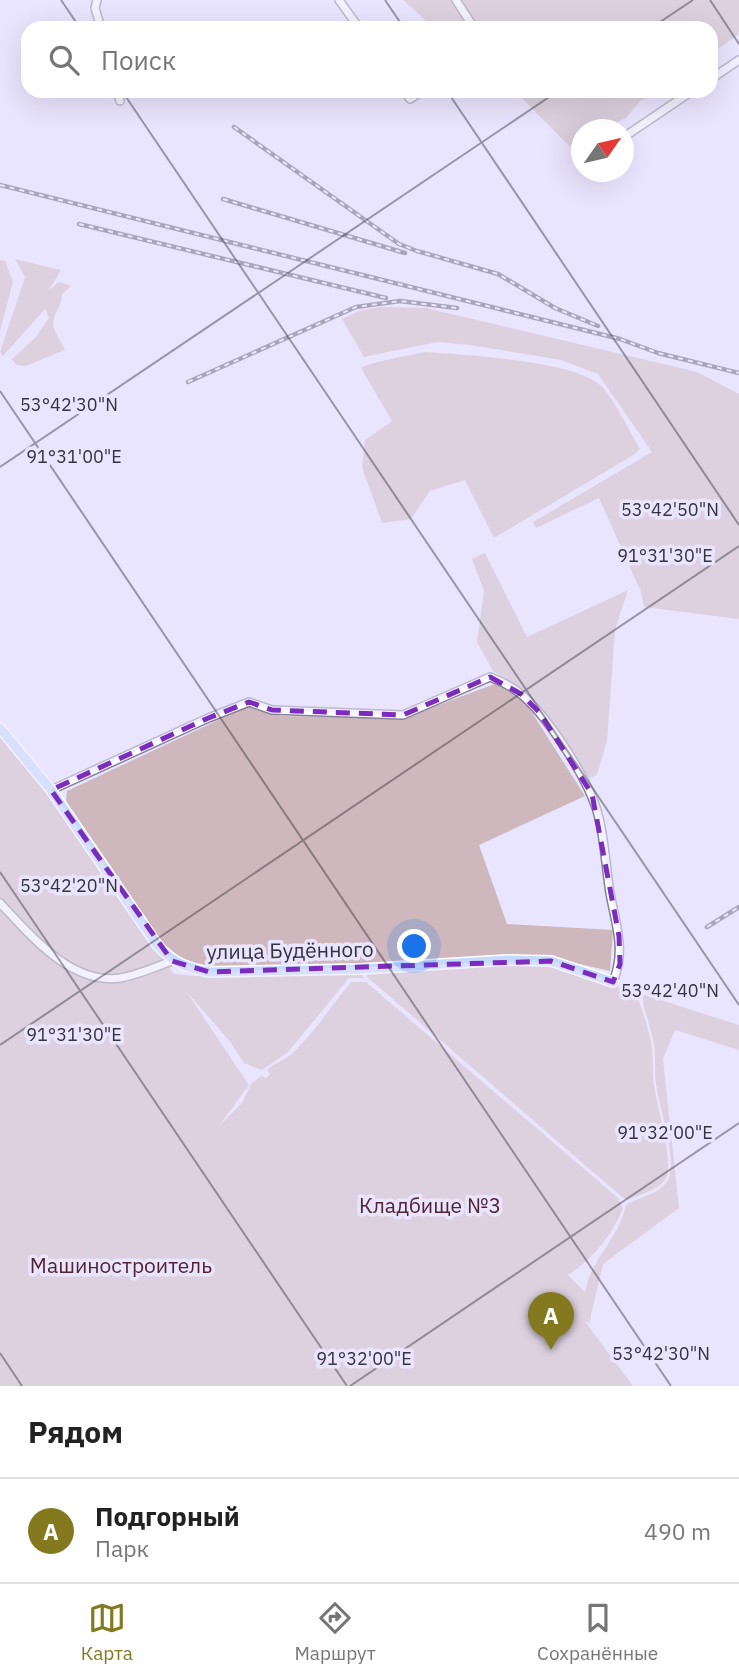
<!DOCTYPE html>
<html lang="ru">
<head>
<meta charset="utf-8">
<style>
  :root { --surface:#fff; --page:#f6f6f6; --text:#222; --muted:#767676; --line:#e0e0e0; --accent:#84791e }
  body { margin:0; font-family:"IBM Plex Sans",sans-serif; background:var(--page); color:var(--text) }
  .compass { position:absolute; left:571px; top:119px; width:63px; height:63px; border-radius:50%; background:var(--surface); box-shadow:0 7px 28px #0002; rotate:56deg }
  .you { position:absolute; left:415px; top:947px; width:24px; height:24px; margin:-18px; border:5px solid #fff; border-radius:50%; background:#1a73e8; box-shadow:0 0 0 10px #1a73e833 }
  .badge { display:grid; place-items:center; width:46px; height:46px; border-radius:50%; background:var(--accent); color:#fff; font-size:23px; font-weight:700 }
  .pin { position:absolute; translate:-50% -58px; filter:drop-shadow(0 2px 4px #0008) }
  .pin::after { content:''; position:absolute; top:37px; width:24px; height:21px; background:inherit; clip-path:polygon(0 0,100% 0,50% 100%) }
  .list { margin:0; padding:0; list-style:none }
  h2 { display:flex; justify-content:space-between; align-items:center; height:91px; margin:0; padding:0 28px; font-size:30px }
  h2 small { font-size:23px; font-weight:400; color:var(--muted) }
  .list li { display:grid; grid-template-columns:46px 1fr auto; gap:21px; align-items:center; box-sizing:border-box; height:105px; padding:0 28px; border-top:2px solid var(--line) }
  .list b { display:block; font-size:26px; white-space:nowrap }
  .list p { margin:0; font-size:23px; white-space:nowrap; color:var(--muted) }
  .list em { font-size:23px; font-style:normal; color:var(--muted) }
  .icon { flex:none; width:38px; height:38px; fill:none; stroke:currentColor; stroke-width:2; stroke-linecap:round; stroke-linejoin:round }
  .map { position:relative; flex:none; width:739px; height:1386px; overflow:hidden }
  .search { position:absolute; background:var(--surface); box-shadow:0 7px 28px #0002; left:21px; right:21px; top:21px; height:77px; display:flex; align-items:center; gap:18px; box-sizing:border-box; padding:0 24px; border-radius:21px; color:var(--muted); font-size:26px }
  .sheet { height:196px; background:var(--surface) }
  nav { display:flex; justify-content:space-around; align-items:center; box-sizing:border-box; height:98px; border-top:2px solid var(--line); background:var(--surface); font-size:19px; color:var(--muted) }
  nav a { display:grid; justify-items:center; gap:4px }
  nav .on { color:var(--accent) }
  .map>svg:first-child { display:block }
</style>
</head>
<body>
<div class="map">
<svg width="739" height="1386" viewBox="0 0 739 1386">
  <rect width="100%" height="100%" fill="#eae5fe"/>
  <g fill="#cfb8bd">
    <path d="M 403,0 L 739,0 L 739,34 L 711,54 L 711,28 L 434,28 Z"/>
    <path d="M 515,91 L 658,91 L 640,101 L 626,118 L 604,129 L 582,130 L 581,139 L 569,146 Z"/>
    <path d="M 15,259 L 61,270 L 49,290 L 59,282 L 71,286 L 62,294 C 63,306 50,316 54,328 C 56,335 62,343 65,350 L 26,366 L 16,365 L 12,359 L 35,338 L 49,318 L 45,309 L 3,356 L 0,352 L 25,277 Z"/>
    <path d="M 0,260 L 5,261 L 13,282 L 0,331 Z"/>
    <path d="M 380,307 L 426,308 L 697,372 L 739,394 L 739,619 L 644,607 L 641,592 L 599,498 L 536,528 L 533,522 L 652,452 L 598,374 L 561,360 L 470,345 L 437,342 L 364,357 L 342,319 L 359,311 Z"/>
    <path d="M 425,352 C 464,355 572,360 600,385 C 612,395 631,434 640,449 L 635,454 L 494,538 L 465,480 L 430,491 L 411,519 L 382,523 L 362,467 L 365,440 L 392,421 L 361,368 C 370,362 412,355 425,352 Z"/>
    <path d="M 485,553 L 527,637 L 628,590 L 615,630 L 607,741 L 597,775 L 586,780 L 547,716 L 514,683 L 493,671 L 477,642 L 484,591 L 472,559 Z"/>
    <path d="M 497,683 L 524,700 L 585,796 L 479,845 L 507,924 L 613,930 L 610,971 L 552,958 L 353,966 L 204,968 L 170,955 L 66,804 L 67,791 L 248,706 L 281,716 L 404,718 Z"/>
    <path d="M 0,732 L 48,789 L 174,974 C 237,981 299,975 361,972 L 364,978 L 349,978 L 288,1052 L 262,1070 L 244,1063 L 231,1043 L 186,991 L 249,1085 L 219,1126 L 242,1103 L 251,1084 L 261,1076 L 266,1078 L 270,1074 L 267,1070 C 275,1063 285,1060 294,1052 C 315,1031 332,1005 351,982 L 366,982 L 618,1198 L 623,1208 C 613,1234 592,1260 568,1275 L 585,1292 C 592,1256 618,1241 626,1205 C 639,1197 660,1194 668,1180 C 678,1163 659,1105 656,1084 C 654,1068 657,1052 652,1036 C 649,1021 643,1009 642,994 L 739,1025 L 739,1050 L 675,1030 L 663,1059 L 679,1208 L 603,1264 L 589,1324 L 587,1321 L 586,1323 L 633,1386 L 0,1386 Z"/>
    <path d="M 526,965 L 550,966 L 634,991 C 640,1000 649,1031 651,1042 C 654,1056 652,1071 654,1085 C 657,1105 673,1160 667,1176 C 662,1189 639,1195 627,1200 L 622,1197 L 366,976 L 372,971 Z"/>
  </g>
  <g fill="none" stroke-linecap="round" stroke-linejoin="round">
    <g stroke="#858197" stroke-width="10">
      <g id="minor">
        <path d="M 97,0 L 95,8 L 101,28"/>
        <path d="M 339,0 L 359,28"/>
        <path d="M 456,0 L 474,28"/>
        <path d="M 711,79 L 739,60"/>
        <path d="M 117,91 L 120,101"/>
        <path d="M 404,91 L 410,99 L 422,91"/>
        <path d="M 624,137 L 692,91"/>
        <path d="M 51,790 L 206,719 L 249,702 L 272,710 L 403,715 L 490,677 C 501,681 513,687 522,695 C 550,719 591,783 599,818 C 605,843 606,868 610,893 C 616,926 626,950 613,982"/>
        <path d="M 0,903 C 30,935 71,985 120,978 C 138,975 155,967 172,961"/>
      </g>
    </g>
    <g stroke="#fff" stroke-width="12">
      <path id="major" d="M 0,728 L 51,790 L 158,946 C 174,963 187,968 209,972 L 362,969 L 507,960 L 551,961 L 613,982"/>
    </g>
    <use href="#minor" stroke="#fff" stroke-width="7"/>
    <use href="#major" stroke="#c6dafe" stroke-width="9"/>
    <g stroke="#5d5a68" stroke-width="4.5">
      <g id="rail">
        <path d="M 234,127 L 399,244 L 417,251 L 498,274 L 555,308 L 598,326"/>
        <path d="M 0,185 L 620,339 L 658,353 L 739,373"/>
        <path d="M 223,199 L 405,253"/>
        <path d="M 79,224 L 386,298"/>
        <path d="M 188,382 L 356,307 L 400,301 L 457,308"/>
        <path d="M 707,927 L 739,907"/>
      </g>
    </g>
    <use href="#rail" stroke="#eae5fe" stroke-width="2" stroke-dasharray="5" stroke-linecap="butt"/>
  </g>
  <path d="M0 0H739V1386H0ZM 490,677 L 521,694 L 539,712 L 592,794 L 619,936 L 620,964 L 613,982 L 551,961 L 209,972 L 172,961 L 51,790 L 206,719 L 249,702 L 272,710 L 403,715 Z" fill="#eae5fe" fill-opacity=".55" fill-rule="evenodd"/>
  <path fill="none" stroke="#7b2cbf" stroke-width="5" stroke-dasharray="14 9" stroke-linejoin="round" d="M 490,677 L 521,694 L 539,712 L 592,794 L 619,936 L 620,964 L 613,982 L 551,961 L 209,972 L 172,961 L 51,790 L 206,719 L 249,702 L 272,710 L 403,715 Z"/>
  <path fill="none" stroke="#35333d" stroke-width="2" stroke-opacity="0.45" d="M 61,0 L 80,28M 385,0 L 404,28M 710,0 L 739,44M 651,28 L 693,0M 122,91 L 739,1005M 447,91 L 739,525M 0,391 L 671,1386M 0,467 L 558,91M 0,872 L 347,1386M 0,1045 L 739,546M 0,1353 L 22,1386M 350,1386 L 739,1123"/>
  <g text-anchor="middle" stroke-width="7" stroke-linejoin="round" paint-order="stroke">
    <g font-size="21" fill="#35333d" stroke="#eae5fe">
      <text transform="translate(290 951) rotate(-1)" y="7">улица Будённого</text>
    </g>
    <g font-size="21" fill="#522432" stroke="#eae5fe">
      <text x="430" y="1213">Кладбище №3</text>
      <text x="121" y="1273">Машиностроитель</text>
    </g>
  </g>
  <g font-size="18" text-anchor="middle" fill="#35333d" stroke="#eae5fe" stroke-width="7" stroke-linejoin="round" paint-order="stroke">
    <text x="69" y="411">53°42'30"N</text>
    <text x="74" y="463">91°31'00"E</text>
    <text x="670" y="516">53°42'50"N</text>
    <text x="665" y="562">91°31'30"E</text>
    <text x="69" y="892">53°42'20"N</text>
    <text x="670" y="997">53°42'40"N</text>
    <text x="74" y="1041">91°31'30"E</text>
    <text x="665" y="1139">91°32'00"E</text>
    <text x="661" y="1360">53°42'30"N</text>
    <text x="364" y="1365">91°32'00"E</text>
  </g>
</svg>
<svg class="compass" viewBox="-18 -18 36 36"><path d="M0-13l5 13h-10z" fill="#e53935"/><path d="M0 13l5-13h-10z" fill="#767676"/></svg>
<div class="you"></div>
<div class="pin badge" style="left:551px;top:1350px">A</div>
<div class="search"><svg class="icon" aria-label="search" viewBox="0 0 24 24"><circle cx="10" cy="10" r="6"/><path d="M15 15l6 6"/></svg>Поиск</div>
</div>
<section class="sheet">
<h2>Рядом<small></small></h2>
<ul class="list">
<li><span class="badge">A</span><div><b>Подгорный</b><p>Парк</p></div><em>490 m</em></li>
</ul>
</section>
<nav>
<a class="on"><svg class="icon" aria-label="map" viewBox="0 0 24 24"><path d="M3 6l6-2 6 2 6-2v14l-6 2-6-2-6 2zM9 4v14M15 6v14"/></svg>Карта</a>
<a><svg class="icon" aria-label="directions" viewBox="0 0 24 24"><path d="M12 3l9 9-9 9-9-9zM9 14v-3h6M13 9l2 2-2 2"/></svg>Маршрут</a>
<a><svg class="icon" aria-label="saved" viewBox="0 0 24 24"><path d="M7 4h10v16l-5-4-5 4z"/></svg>Сохранённые</a>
</nav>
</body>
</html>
